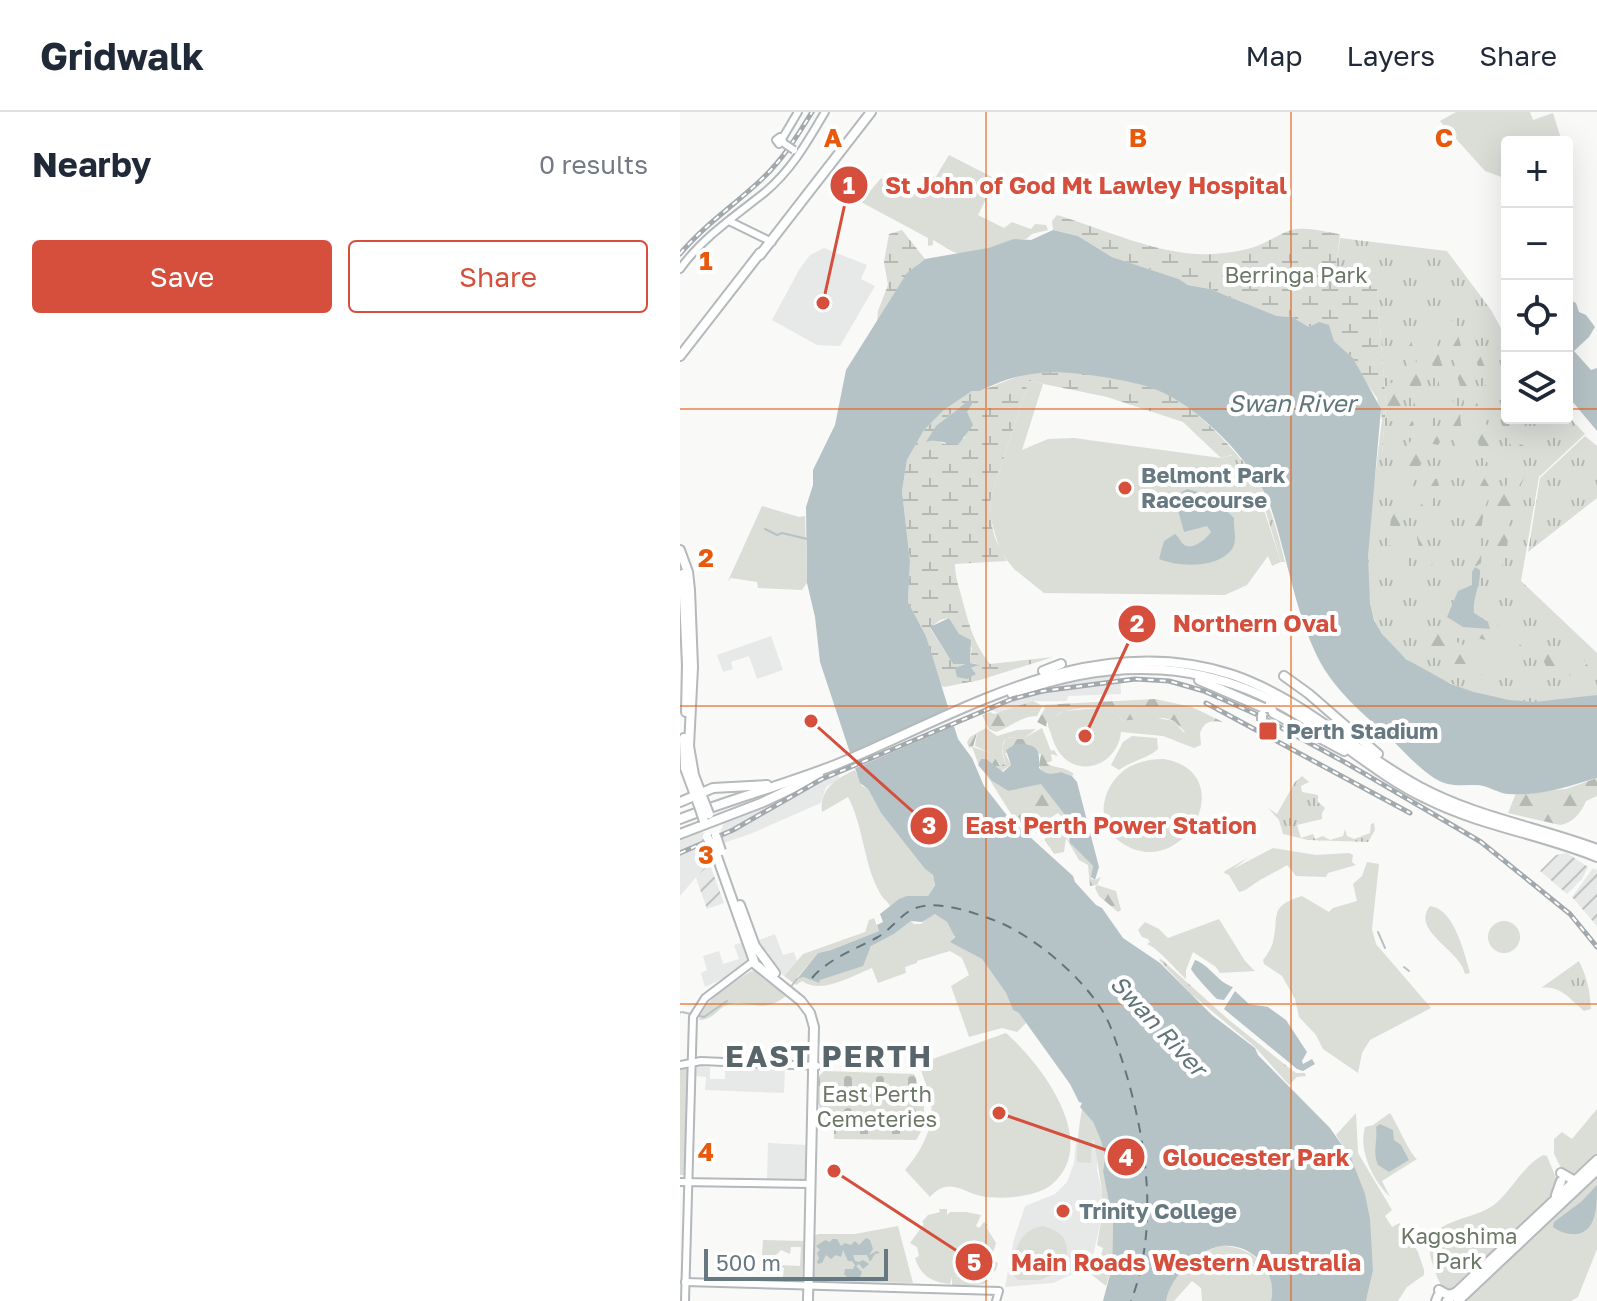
<!DOCTYPE html>
<html lang="en">
<head>
<meta charset="utf-8">
<style>
  :root { --surface:#fff; --page:#f2f2f3; --text:#1f2937; --muted:#747a83; --line:#e0e1e3; --accent:#d54f3c }
  body { margin:0; font-family:"Golos Text",sans-serif; background:var(--page); color:var(--text) }
  .controls { position:absolute; right:24px; top:24px; display:grid; overflow:hidden; border-radius:8px; box-shadow:0 8px 32px #0002 }
  .controls button { width:72px; height:72px; display:grid; place-items:center; padding:0; border:0; border-bottom:2px solid var(--line); background:var(--surface); color:var(--text); font:40px sans-serif }
  .scale { position:absolute; left:24px; bottom:20px; width:184px; box-sizing:border-box; padding-left:8px; border:4px solid #667880; border-top:0; font-size:22px; line-height:28px; white-space:nowrap; color:#667880; -webkit-text-stroke:6px #fff; paint-order:stroke }
  .list { margin:0; padding:0; list-style:none }
  h2 { display:flex; justify-content:space-between; align-items:center; height:104px; margin:0; padding:0 32px; font-size:34px }
  h2 small { font-size:26px; font-weight:400; color:var(--muted) }
  .actions { display:flex; gap:16px; padding:24px 32px }
  .actions a { flex:1; padding:18px 0; border:2px solid var(--accent); border-radius:8px; text-align:center; font-size:28px; color:var(--accent) }
  .actions .main { background:var(--accent); color:#fff }
  .icon { flex:none; width:44px; height:44px; fill:none; stroke:currentColor; stroke-width:2; stroke-linecap:round; stroke-linejoin:round }
  .map { position:relative; flex:none; width:917px; height:1189px; overflow:hidden }
  header { display:flex; align-items:center; gap:48px; box-sizing:border-box; height:112px; padding:0 40px; background:var(--surface); border-bottom:2px solid var(--line) }
  header strong { font-size:38px }
  nav { display:flex; gap:44px; margin-inline-start:auto; font-size:28px }
  main { display:flex }
  aside { flex:1; background:var(--surface) }
  .map>svg:first-child { display:block }
</style>
</head>
<body>
<header>
<strong>Gridwalk</strong>
<nav><a>Map</a><a>Layers</a><a>Share</a></nav>
</header>
<main>
<aside>
<h2>Nearby<small>0 results</small></h2>
<ul class="list">
</ul>
<div class="actions"><a class="main">Save</a><a>Share</a></div>
</aside>
<div class="map">
<svg width="917" height="1189" viewBox="0 0 917 1189">
  <defs>
    <pattern id="industrial-furrows" width="10" height="10" patternUnits="userSpaceOnUse" patternTransform="scale(2)"><rect width="10" height="10" fill="#e7e9e8"/><path d="M-1 1l2-2M0 10L10 0M9 11l2-2" fill="none" stroke="#bfc2c1"/></pattern>
    <pattern id="grass-tufts" width="24" height="20" patternUnits="userSpaceOnUse" patternTransform="scale(2)"><rect width="24" height="20" fill="#daded7"/><path d="M3 7l-1-3M5 7V3M7 7l1-3M15 17l-1-3M17 17v-4M19 17l1-3" fill="none" stroke="#b5b9b4"/></pattern>
    <pattern id="forest-firs" width="22" height="20" patternUnits="userSpaceOnUse" patternTransform="scale(2)"><rect width="22" height="20" fill="#daded7"/><path d="M5 1l3.5 6h-7zM16 11l3.5 6h-7z" fill="#b5b9b4"/></pattern>
    <pattern id="wetland-marsh" width="20" height="14" patternUnits="userSpaceOnUse" patternTransform="scale(2)"><rect width="20" height="14" fill="#daded7"/><path d="M1 5h8M5 5V1M11 12h8M15 12V8" fill="none" stroke="#b5b9b4"/></pattern>
    <pattern id="cemetery-stones" width="16" height="16" patternUnits="userSpaceOnUse" patternTransform="scale(2)"><rect width="16" height="16" fill="#daded7"/><path d="M2 7V4a2 2 0 0 1 4 0v3zM10 15v-3a2 2 0 0 1 4 0v3z" fill="#b5b9b4"/></pattern>
  </defs>
  <rect width="100%" height="100%" fill="#f9f9f7"/>
  <g fill="#e7e9e8">
    <path d="M 144,136 L 187,153 L 181,167 L 195,174 L 160,234 L 137,233 L 92,208 L 119,158 L 130,143 Z"/>
    <path d="M 91,524 L 103,558 L 77,567 L 69,544 L 51,550 L 53,557 L 43,560 L 37,543 Z"/>
    <path d="M 440,560 L 441,582 L 388,584 L 387,589 L 353,589 L 319,601 L 311,598 L 299,603 L 297,600 L 340,582 L 378,570 Z"/>
    <path d="M 156,659 L 160,667 L 146,675 L 141,691 L 70,722 L 32,735 L 25,740 L 29,750 L 0,784 L 0,725 L 17,718 L 24,721 L 26,728 L 39,723 L 44,711 Z"/>
    <path d="M 95,822 L 103,843 L 114,840 L 117,849 L 104,864 L 93,855 L 88,840 L 78,833 L 79,828 Z"/>
    <path d="M 63,830 L 69,849 L 64,861 L 50,871 L 46,865 L 25,875 L 21,861 L 27,858 L 23,844 L 39,839 L 43,852 L 59,847 L 54,833 Z"/>
    <path d="M 17,954 L 30,955 L 30,967 L 45,967 L 45,955 L 105,957 L 104,981 L 25,978 L 26,965 L 16,964 Z"/>
    <path d="M 396,1027 L 414,1028 L 417,1039 L 417,1058 L 422,1079 L 422,1103 L 413,1144 L 399,1159 L 373,1171 L 325,1175 L 334,1127 L 345,1094 L 375,1082 L 387,1070 L 394,1051 Z"/>
    <path d="M 88,1031 L 127,1033 L 127,1068 L 87,1068 Z"/>
  </g>
  <g fill="url(#industrial-furrows)">
    <path d="M 887,741 L 908,755 L 902,767 L 887,782 L 860,759 L 876,743 Z"/>
    <path d="M 29,750 L 44,791 L 27,797 L 16,766 Z"/>
    <path d="M 913,756 L 917,758 L 917,814 L 892,785 Z"/>
  </g>
  <g fill="url(#grass-tufts)">
    <path d="M 660,126 L 767,139 L 811,198 L 827,227 L 827,306 L 887,306 L 887,303 L 905,322 L 859,365 L 841,469 L 917,541 L 917,583 C 887,590 856,592 826,588 C 783,581 706,550 693,503 C 679,456 693,389 698,340 L 702,340 L 706,294 L 697,176 L 656,154 Z"/>
    <path d="M 905,324 L 917,334 L 917,386 L 848,440 L 860,366 Z"/>
    <path d="M 554,343 C 582,355 598,422 605,450 L 601,450 L 585,397 L 562,361 L 541,346 Z"/>
    <path d="M 622,664 L 629,670 L 621,674 L 622,680 L 638,683 L 638,690 L 645,696 L 642,701 L 642,707 L 617,713 L 621,726 L 633,722 L 635,727 L 643,724 L 650,728 L 663,724 L 665,717 L 667,724 L 674,727 L 690,721 L 691,712 L 694,711 L 695,718 L 688,730 L 628,728 L 603,722 L 599,708 L 588,696 L 597,702 L 615,670 Z"/>
    <path d="M 481,847 L 549,908 L 608,955 L 616,961 L 625,961 L 626,964 L 617,965 L 609,973 L 575,935 L 510,881 L 479,848 Z"/>
    <path d="M 899,849 C 907,865 910,879 911,897 L 904,899 C 890,887 880,873 861,876 Z"/>
  </g>
  <g fill="url(#forest-firs)">
    <path d="M 769,207 L 774,209 L 798,294 L 815,331 L 811,341 L 819,346 L 819,350 L 811,357 C 787,316 777,262 766,214 Z"/>
    <path d="M 744,213 L 751,215 L 755,220 L 756,235 L 769,273 L 768,281 L 780,301 L 781,313 L 790,324 L 790,335 L 797,344 L 795,350 L 789,351 L 784,346 L 784,338 L 777,334 L 773,322 L 756,260 L 746,240 L 747,229 L 741,217 Z"/>
    <path d="M 788,215 L 837,331 L 855,338 L 854,341 L 832,335 L 829,330 L 785,222 L 785,216 Z"/>
    <path d="M 725,217 L 729,219 L 746,294 L 744,297 L 760,330 L 758,333 L 750,331 L 731,282 L 722,223 Z"/>
    <path d="M 711,270 L 734,312 L 730,318 L 723,310 L 709,309 L 706,277 Z"/>
    <path d="M 734,325 L 744,332 L 745,344 L 734,366 L 727,390 L 722,393 C 716,425 727,435 731,463 L 728,466 L 722,460 C 722,449 720,437 709,433 C 710,422 709,411 713,400 C 721,374 728,363 726,335 Z"/>
    <path d="M 842,357 L 845,363 L 830,401 L 827,437 L 817,470 C 807,456 809,407 817,390 C 821,381 830,367 836,358 Z"/>
    <path d="M 809,358 L 814,358 L 817,362 C 815,377 805,389 803,405 C 800,420 802,436 801,451 L 795,455 L 790,454 C 784,418 789,390 809,358 Z"/>
    <path d="M 753,366 L 757,367 L 759,373 C 752,390 743,410 747,429 C 748,439 754,445 752,454 C 726,434 738,390 753,366 Z"/>
    <path d="M 809,506 L 843,535 L 846,547 C 834,547 828,538 817,532 C 804,526 794,528 780,517 L 786,514 L 794,518 L 804,516 L 808,510 L 805,508 Z"/>
    <path d="M 750,518 L 764,523 L 808,546 L 811,550 L 805,557 L 807,563 L 800,563 L 790,552 L 775,552 L 753,542 L 739,527 L 745,519 Z"/>
    <path d="M 871,536 L 903,547 L 911,558 C 898,565 882,565 869,560 L 863,548 L 853,539 Z"/>
    <path d="M 475,587 L 512,595 L 543,610 C 532,608 524,609 520,621 L 507,622 L 494,609 L 484,606 L 443,609 L 428,595 C 403,598 385,592 366,612 L 367,615 L 357,610 L 365,596 L 363,593 L 357,604 C 342,604 330,615 316,620 L 309,617 L 302,603 L 310,600 L 314,602 L 353,589 L 361,593 Z"/>
    <path d="M 362,616 L 371,639 L 374,638 L 378,644 L 371,642 L 372,649 L 366,651 C 376,657 384,654 394,662 L 392,664 L 381,660 L 372,663 L 363,661 L 359,654 L 361,642 L 325,641 L 331,653 L 320,660 L 298,651 L 292,635 L 289,636 L 287,630 L 290,625 L 297,621 L 293,635 L 313,642 L 320,654 L 325,651 L 322,635 L 327,625 L 342,627 Z"/>
    <path d="M 306,662 L 312,669 L 328,679 L 361,671 L 385,703 L 388,711 L 388,727 L 393,734 L 413,754 L 411,767 L 415,768 L 421,765 L 417,773 L 436,779 L 441,798 L 438,800 L 419,784 L 415,776 L 417,773 L 410,774 L 408,753 L 399,748 L 386,726 L 384,740 L 374,742 L 365,728 L 366,718 L 376,714 L 378,706 L 382,705 L 378,701 L 370,706 L 366,712 L 361,714 L 358,722 L 333,705 Z"/>
    <path d="M 917,666 L 917,684 L 906,689 C 901,701 893,711 880,713 L 828,701 L 836,681 L 886,677 Z"/>
  </g>
  <g fill="url(#wetland-marsh)" fill-rule="evenodd">
    <path d="M 377,103 C 428,118 480,145 534,142 C 548,141 563,139 577,134 C 588,130 599,122 611,118 C 626,114 645,120 660,122 L 656,154 L 686,159 L 697,176 L 706,293 L 702,340 L 698,340 L 702,308 L 697,286 L 681,263 L 673,246 L 654,229 L 649,214 L 629,215 L 612,205 L 597,204 L 530,177 L 508,173 L 499,167 L 432,145 L 398,124 L 373,118 L 372,109 Z"/>
    <path d="M 222,118 L 245,147 L 238,152 L 197,211 L 198,199 L 208,173 L 204,150 L 209,122 Z"/>
    <path d="M 381,258 C 412,263 449,265 479,278 C 511,293 537,319 560,346 L 551,343 L 541,346 L 503,310 L 427,285 L 349,269 L 311,385 C 309,409 313,429 327,449 L 275,452 C 275,463 278,472 281,483 C 288,509 293,531 310,552 L 373,545 L 300,568 L 264,575 L 260,573 L 246,524 L 228,490 L 230,449 L 222,379 L 227,348 L 244,318 L 264,298 L 292,279 L 300,279 L 347,261 ZM 286,292 L 285,326 L 264,332 L 257,328 L 247,329 C 258,313 268,302 286,292 ZM 269,506 C 272,511 276,519 280,523 C 295,538 292,529 290,551 L 298,552 L 298,554 L 291,556 L 293,562 L 289,565 L 280,554 L 286,551 L 273,552 L 250,516 L 260,508 Z"/>
  </g>
  <path fill="url(#cemetery-stones)" d="M 144,959 L 234,962 C 243,982 251,1009 236,1028 L 154,1027 L 154,1009 L 144,1009 L 137,988 L 139,964 Z"/>
  <g fill="#daded7">
    <path d="M 776,0 L 850,0 L 853,8 L 873,1 L 882,30 L 827,30 L 827,67 L 805,59 L 760,9 Z"/>
    <path d="M 269,43 L 316,67 L 298,103 L 324,116 L 332,110 L 351,117 L 355,112 L 366,113 L 368,118 L 352,122 L 346,127 C 326,127 292,145 277,141 C 269,139 261,132 253,128 L 253,133 L 248,134 L 248,126 L 181,90 L 201,66 L 243,86 Z"/>
    <path d="M 349,269 L 363,272 L 342,338 L 368,327 L 394,326 L 541,346 L 562,361 L 579,383 L 601,450 L 592,454 L 588,444 L 567,473 L 545,483 L 364,481 L 334,457 L 320,439 L 310,404 L 311,385 Z"/>
    <path d="M 82,394 L 119,405 L 125,404 L 127,471 L 122,478 L 78,476 L 77,470 L 51,466 L 48,469 Z"/>
    <path d="M 428,595 L 443,609 L 471,605 L 494,609 L 503,620 L 520,621 L 521,633 L 514,636 L 483,624 L 441,620 C 438,657 386,672 372,625 C 370,617 367,616 368,608 L 385,599 Z"/>
    <path d="M 306,616 L 317,624 L 337,618 L 356,617 L 343,627 L 329,625 C 319,631 322,641 325,651 L 321,654 L 312,642 L 295,634 L 297,621 Z"/>
    <path d="M 452,624 L 477,626 L 478,637 C 469,646 451,649 439,658 L 431,653 L 443,630 Z"/>
    <path d="M 484,647 C 563,661 503,772 442,731 C 412,712 422,671 449,655 C 460,649 472,647 484,647 Z"/>
    <path d="M 175,658 L 182,674 L 188,677 L 201,701 L 245,757 L 253,763 L 255,772 L 248,784 L 226,785 L 210,794 C 207,788 202,786 200,781 C 183,751 184,715 168,685 L 142,700 C 139,677 157,666 175,658 Z"/>
    <path d="M 593,736 L 636,743 L 669,741 L 673,743 L 672,750 L 676,753 L 648,761 L 646,765 L 616,764 L 607,753 C 598,759 586,764 577,770 C 570,774 568,778 559,780 L 549,763 L 544,761 L 545,759 L 569,745 L 553,757 Z"/>
    <path d="M 687,750 L 699,752 L 692,817 L 696,832 L 751,896 L 690,928 L 682,941 L 678,961 L 643,937 L 636,923 L 619,905 L 615,887 L 602,864 L 584,852 L 583,848 C 587,843 591,837 593,830 C 600,804 587,795 622,784 L 649,800 L 653,796 L 677,789 L 673,772 L 682,764 Z"/>
    <path d="M 750,794 C 774,796 785,843 790,861 L 785,862 C 781,838 730,819 750,794 Z"/>
    <path d="M 256,802 L 267,810 L 275,823 L 271,830 L 302,847 L 326,881 L 333,898 L 340,901 L 346,911 L 337,920 L 322,916 L 289,925 L 271,874 L 289,863 L 282,846 L 270,839 L 237,849 L 237,851 L 225,855 L 226,861 L 198,871 L 192,856 C 172,864 141,883 122,869 L 116,873 L 104,864 L 123,842 L 185,820 L 189,808 L 194,806 L 199,819 L 151,838 L 138,841 L 117,866 L 123,865 L 139,871 L 139,868 L 181,854 L 192,833 L 214,822 L 231,809 L 234,812 L 241,812 L 248,805 Z"/>
    <path d="M 539,807 L 565,849 L 575,859 L 540,861 L 536,855 L 513,840 L 506,858 L 506,867 C 495,857 478,836 467,832 L 470,830 L 468,827 L 462,825 L 458,818 L 465,810 L 479,817 L 488,826 Z"/>
    <circle cx="824" cy="825" r="16"/>
    <path d="M 77,858 L 108,882 C 81,906 68,884 47,893 C 36,898 33,908 19,908 C 26,885 51,873 71,859 Z"/>
    <path d="M 326,921 C 361,952 422,1031 371,1073 C 355,1086 313,1089 294,1082 C 277,1075 265,1068 250,1085 L 225,1058 C 240,1041 255,1015 251,992 C 249,979 243,966 240,954 L 244,950 Z"/>
    <path d="M 9,955 L 5,1063 L 0,1063 L 0,957 Z"/>
    <path d="M 402,997 L 413,1010 L 421,1029 L 425,1045 L 423,1059 L 431,1090 L 433,1110 L 432,1155 L 426,1174 L 407,1159 L 417,1147 L 420,1147 L 423,1136 L 417,1133 L 422,1103 L 422,1079 L 414,1028 L 412,1028 L 411,1051 L 397,1050 C 397,1030 399,1014 402,997 Z"/>
    <path d="M 917,997 L 917,1043 L 894,1066 L 884,1062 L 874,1042 L 874,1027 L 882,1020 L 892,1027 Z"/>
    <path d="M 676,1001 L 678,1041 L 712,1098 L 705,1104 L 712,1115 L 720,1111 L 738,1140 L 744,1158 L 744,1163 L 727,1175 L 718,1189 L 686,1189 L 693,1159 L 671,1046 L 656,1023 Z"/>
    <path d="M 710,1001 C 718,1013 729,1041 737,1047 L 702,1069 L 710,1085 C 693,1069 678,1038 685,1015 L 693,1013 Z"/>
    <path d="M 863,1043 L 867,1044 L 879,1073 L 877,1077 L 854,1105 L 836,1117 L 768,1180 C 759,1173 756,1163 753,1153 C 735,1105 790,1112 815,1092 C 833,1077 842,1055 863,1043 Z"/>
    <path d="M 917,1062 L 917,1137 L 898,1185 L 891,1189 L 785,1189 Z"/>
    <path d="M 259,1097 L 267,1097 L 267,1103 L 270,1100 L 286,1100 L 301,1103 L 296,1114 L 299,1116 L 304,1110 L 308,1113 L 306,1115 L 316,1131 L 311,1147 L 318,1151 L 316,1158 L 305,1165 L 308,1169 L 304,1172 L 272,1175 L 272,1165 L 270,1172 C 251,1170 241,1164 235,1146 L 239,1144 L 237,1135 L 230,1131 L 244,1112 L 242,1110 L 248,1103 L 260,1100 Z"/>
    <path d="M 218,1114 L 233,1171 L 135,1169 L 132,1165 L 134,1124 L 138,1122 L 175,1122 Z"/>
    <path d="M 364,1114 C 368,1116 372,1117 376,1119 C 390,1128 389,1145 383,1158 L 360,1168 L 338,1168 L 331,1161 C 334,1141 339,1116 364,1114 Z"/>
    <path d="M 83,1128 L 124,1129 L 122,1169 L 100,1169 L 100,1165 L 103,1165 L 104,1156 L 99,1156 L 99,1153 L 120,1154 L 121,1135 L 111,1135 L 110,1142 L 101,1138 L 96,1143 L 82,1143 Z"/>
    <path d="M 541,1134 C 572,1134 598,1157 591,1189 L 522,1189 L 521,1176 L 512,1169 L 494,1189 L 486,1189 C 491,1163 517,1140 541,1134 Z"/>
  </g>
  <g fill="#b6c3c6">
    <path d="M 373,118 L 398,124 L 432,145 L 499,167 L 508,173 L 530,177 L 597,204 L 612,205 L 629,215 L 639,210 L 649,213 L 654,229 L 673,246 L 701,297 L 688,444 L 690,491 L 694,508 L 702,522 L 726,547 L 771,572 L 794,580 L 829,588 L 854,590 L 917,583 L 917,666 C 885,675 863,684 828,682 C 817,681 806,672 794,673 C 779,673 768,675 754,666 C 739,656 726,642 713,629 C 685,603 654,579 637,544 C 614,496 607,443 590,393 C 574,350 519,295 477,278 C 463,272 445,269 430,266 C 379,258 349,255 300,279 L 292,279 L 264,298 L 244,318 L 227,348 L 222,379 L 230,449 L 228,490 L 246,524 L 278,627 L 292,646 L 304,674 L 329,706 L 393,764 L 395,770 L 416,793 L 422,796 L 443,826 L 480,851 L 532,903 L 575,936 L 578,943 L 650,1016 L 671,1046 L 685,1082 L 690,1107 L 693,1159 L 686,1189 L 591,1189 C 598,1160 572,1130 541,1134 C 517,1138 490,1166 486,1189 L 423,1189 L 432,1155 L 433,1110 L 423,1059 L 425,1045 L 421,1029 L 413,1010 L 400,995 L 402,991 L 399,990 L 390,972 L 339,901 L 333,898 L 326,881 L 302,847 L 270,830 L 275,825 L 267,810 L 255,802 L 242,810 L 231,809 L 214,822 L 191,834 L 183,854 L 140,868 L 139,871 L 123,865 L 117,867 L 138,841 L 151,838 L 199,819 L 197,813 L 203,810 L 200,802 L 219,787 L 227,784 L 248,784 L 255,773 L 253,763 L 245,757 L 201,701 L 188,677 L 180,671 L 140,550 L 135,505 L 127,471 L 126,395 L 133,373 L 133,358 L 155,313 L 166,258 L 227,161 L 245,147 L 308,136 L 334,127 L 351,128 Z"/>
    <path d="M 887,186 L 896,191 L 899,200 L 906,203 L 915,215 L 909,225 L 894,239 L 911,258 L 917,256 L 917,319 L 887,283 Z"/>
    <path d="M 288,289 L 293,290 L 287,300 L 293,313 L 278,333 C 267,333 257,326 246,330 L 256,314 Z"/>
    <path d="M 507,377 L 530,383 L 554,406 C 553,416 558,428 552,437 C 538,457 498,455 479,447 L 484,429 L 495,422 C 499,425 500,429 503,432 C 512,440 527,426 531,420 L 527,414 L 504,420 L 496,391 L 502,380 Z"/>
    <path d="M 795,455 L 800,458 C 801,473 792,486 794,501 L 808,510 L 810,517 L 783,515 L 767,505 L 778,479 L 792,473 L 792,460 Z"/>
    <path d="M 269,506 L 279,522 L 291,528 L 290,551 L 300,553 L 291,556 L 296,562 L 287,567 L 277,565 L 275,556 L 285,552 L 273,552 L 250,515 Z"/>
    <path d="M 336,632 C 358,632 360,637 359,656 C 367,664 372,662 381,660 L 392,664 L 397,670 L 419,755 L 415,768 L 411,765 L 413,754 L 390,731 L 385,703 L 361,672 L 328,679 L 312,669 L 298,653 L 301,647 L 306,647 L 323,660 L 331,653 L 326,638 Z"/>
    <path d="M 515,848 C 530,853 537,870 553,875 L 544,888 L 537,887 C 531,881 514,863 511,857 Z"/>
    <path d="M 555,879 L 569,892 L 588,895 L 606,908 L 627,940 L 622,949 L 623,952 L 632,947 L 635,952 L 623,959 L 617,957 L 544,897 Z"/>
    <path d="M 700,1012 L 713,1018 L 714,1028 L 721,1033 L 729,1048 L 709,1060 L 698,1053 C 692,1040 698,1029 696,1015 Z"/>
    <path d="M 917,1073 C 917,1093 917,1119 897,1122 C 888,1123 880,1120 873,1115 L 874,1110 L 902,1089 Z"/>
    <path d="M 186,1126 L 190,1128 L 193,1137 L 189,1143 L 197,1139 L 200,1141 L 195,1142 L 190,1150 L 187,1143 L 173,1143 L 175,1149 L 179,1150 L 183,1148 L 189,1152 L 183,1157 L 179,1152 L 176,1154 L 182,1160 L 180,1165 L 167,1165 L 164,1162 L 165,1157 L 173,1157 L 175,1153 L 172,1149 L 168,1149 L 163,1138 L 161,1145 L 156,1143 L 151,1147 L 146,1143 L 142,1151 L 138,1152 L 137,1150 L 139,1146 L 137,1141 L 140,1138 L 136,1134 L 145,1128 L 150,1130 L 152,1127 L 157,1127 L 161,1134 L 165,1131 L 171,1133 L 175,1129 L 179,1133 Z"/>
  </g>
  <path fill="#f9f9f7" d="M 273,600 L 278,612 L 171,658 L 166,644 Z"/>
  <g fill="none" stroke-linecap="round" stroke-linejoin="round">
    <g stroke="#b6c3c6" stroke-width="2">
      <path d="M 85,417 L 97,423 L 102,421 L 127,427"/>
      <path d="M 698,820 L 705,836"/>
      <path d="M 724,855 L 729,859"/>
      <path d="M 109,877 L 117,867"/>
      <path d="M 2,900 L 24,905 L 47,889"/>
      <path d="M 0,901 L 0,900"/>
    </g>
    <path stroke="#617679" stroke-width="2" stroke-dasharray="10 8" stroke-linecap="butt" d="M 132,866 C 148,847 176,837 198,825 C 210,818 219,805 231,798 C 253,787 286,798 308,806 C 348,819 397,860 420,895 C 431,911 437,933 443,951 C 466,1025 480,1114 451,1189"/>
    <g stroke="#b2b8bb" stroke-width="10">
      <g id="major">
        <path d="M 100,25 L 103,29 L 99,32 L 96,28 Z"/>
        <path d="M 102,27 L 118,0"/>
        <path d="M 49,109 L 92,130"/>
        <path d="M 0,157 C 22,126 55,104 84,81 C 111,59 128,29 145,0"/>
        <path d="M 0,953 L 21,949 L 137,954"/>
        <path d="M 0,1070 L 129,1072"/>
        <path d="M 5,1170 L 319,1179 L 316,1189"/>
        <path d="M 5,1189 L 13,905 L 25,886 L 74,849"/>
      </g>
    </g>
    <g stroke="#b4b9bb" stroke-width="12">
      <g id="highway">
        <path d="M 80,143 L 191,0"/>
        <path d="M 0,244 L 80,141"/>
        <path d="M 0,438 L 8,460 L 10,478 L 13,555 L 9,634 L 14,663 L 25,692"/>
        <path d="M 3,462 L 7,553 L 6,600"/>
        <path d="M 363,559 L 381,552"/>
        <path d="M 604,564 L 629,582 L 698,642"/>
        <path d="M 519,568 L 584,596 L 591,596"/>
        <path d="M 332,582 C 434,544 530,547 623,606 C 664,631 701,665 745,686 C 800,714 861,722 917,745"/>
        <path d="M 590,592 L 593,601 L 664,639"/>
        <path d="M 4,626 L 5,656 L 19,694"/>
        <path d="M 0,690 L 33,676 L 87,673"/>
        <path d="M 0,707 C 51,687 104,673 155,653 C 281,601 411,516 553,563 C 623,587 675,640 740,675 C 796,705 858,715 917,737"/>
        <path d="M 0,722 L 81,691 L 139,664"/>
        <path d="M 35,739 L 75,852 L 121,889 L 130,901 L 134,915 L 128,1189"/>
        <path d="M 60,793 L 75,834 L 95,861"/>
        <path d="M 881,1061 L 895,1069"/>
        <path d="M 876,1083 L 881,1069"/>
        <path d="M 759,1178 L 768,1183 L 775,1181"/>
        <path d="M 756,1189 L 758,1184"/>
        <path d="M 767,1189 L 917,1048"/>
        <path d="M 778,1189 L 917,1058"/>
      </g>
    </g>
    <use href="#major" stroke="#fff" stroke-width="6"/>
    <use href="#highway" stroke="#fff" stroke-width="8"/>
    <g stroke="#a1a9ad" stroke-width="5">
      <g id="rail">
        <path d="M 0,142 C 24,113 56,92 83,66 C 103,47 118,23 132,0"/>
        <path d="M 526,591 L 730,701"/>
        <path d="M 0,741 L 53,718 L 142,667 L 332,587 L 363,579 L 455,567 L 489,569 L 524,579 L 578,603 L 668,652 L 801,730 L 890,802 L 917,835"/>
      </g>
    </g>
    <use href="#rail" stroke="#fff" stroke-width="2" stroke-dasharray="6" stroke-linecap="butt"/>
    <g stroke="#b2b8bb" stroke-width="10" stroke-linecap="butt">
      <path id="major-bridge" d="M 105,32 L 114,38"/>
    </g>
    <g stroke="#b4b9bb" stroke-width="12" stroke-linecap="butt">
      <g id="highway-bridge">
        <path d="M 582,609 L 582,603"/>
        <path d="M 25,692 L 29,702"/>
        <path d="M 19,694 L 24,709"/>
        <path d="M 36,724 L 41,739"/>
        <path d="M 27,725 L 35,739"/>
      </g>
    </g>
    <use href="#major-bridge" stroke="#fff" stroke-width="6"/>
    <use href="#highway-bridge" stroke="#fff" stroke-width="8"/>
  </g>
  <path fill="none" stroke="#e8590c" stroke-width="2" stroke-opacity="0.55" d="M 306,0 L 306,1189M 611,0 L 611,1189M 0,297 L 827,297M 887,297 L 917,297M 0,594 L 917,594M 0,892 L 917,892"/>
  <g fill="#d54f3c" stroke="#fff" stroke-width="3">
    <circle cx="445" cy="376" r="8"/>
    <rect x="578" y="609" width="20" height="20" rx="4"/>
    <circle cx="383" cy="1099" r="8"/>
  </g>
  <g text-anchor="middle" stroke-width="8" stroke-linejoin="round" paint-order="stroke">
    <g font-size="22" fill="#6a7865" stroke="#fff">
      <text x="616" y="171">Berringa Park</text>
      <text x="197" y="990">East Perth<tspan x="197" dy="25">Cemeteries</tspan></text>
      <text x="779" y="1132">Kagoshima<tspan x="779" dy="25">Park</tspan></text>
    </g>
    <g font-size="22" font-weight="bold" fill="#667880" stroke="#fff" text-anchor="start">
      <text x="461" y="371">Belmont Park<tspan x="461" dy="25">Racecourse</tspan></text>
      <text x="606" y="627">Perth Stadium</text>
      <text x="399" y="1107">Trinity College</text>
    </g>
    <g font-size="24" font-style="italic" fill="#617679" stroke="#fff">
      <text x="612" y="300">Swan River</text>
      <text transform="translate(478 914) rotate(47)" y="8">Swan River</text>
    </g>
    <g font-size="30" font-weight="bold" letter-spacing="2" fill="#58656b" stroke="#fff">
      <text x="149" y="955">EAST PERTH</text>
    </g>
  </g>
  <g font-size="26" text-anchor="middle" font-weight="bold" fill="#e8590c" stroke="#fff" stroke-width="8" stroke-linejoin="round" paint-order="stroke">
    <text x="153" y="35">A</text>
    <text x="458" y="35">B</text>
    <text x="764" y="35">C</text>
    <text x="26" y="158">1</text>
    <text x="26" y="455">2</text>
    <text x="26" y="752">3</text>
    <text x="26" y="1049">4</text>
  </g>
  <path fill="none" stroke="#d54f3c" stroke-width="3" d="M143 191L169 73M405 624L457 512M131 609L249 714M319 1001L446 1045M154 1059L294 1150"/>
  <g fill="#d54f3c" stroke="#fff" stroke-width="3">
    <circle cx="143" cy="191" r="8"/>
    <circle cx="405" cy="624" r="8"/>
    <circle cx="131" cy="609" r="8"/>
    <circle cx="319" cy="1001" r="8"/>
    <circle cx="154" cy="1059" r="8"/>
    <circle cx="169" cy="73" r="20"/>
    <circle cx="457" cy="512" r="20"/>
    <circle cx="249" cy="714" r="20"/>
    <circle cx="446" cy="1045" r="20"/>
    <circle cx="294" cy="1150" r="20"/>
  </g>
  <g font-size="24" text-anchor="middle" font-weight="bold" fill="#fff">
    <text x="169" y="82">1</text>
    <text x="457" y="520">2</text>
    <text x="249" y="722">3</text>
    <text x="446" y="1054">4</text>
    <text x="294" y="1159">5</text>
  </g>
  <g font-size="24" text-anchor="middle" font-weight="bold" fill="#d54f3c" stroke="#fff" stroke-width="8" stroke-linejoin="round" paint-order="stroke">
    <text x="406" y="82">St John of God Mt Lawley Hospital</text>
    <text x="575" y="520">Northern Oval</text>
    <text x="431" y="722">East Perth Power Station</text>
    <text x="576" y="1054">Gloucester Park</text>
    <text x="506" y="1159">Main Roads Western Australia</text>
  </g>
</svg>
<div class="controls">
<button>+</button>
<button>−</button>
<button><svg class="icon" aria-label="locate" viewBox="0 0 24 24"><circle cx="12" cy="12" r="6"/><path d="M12 2v4M12 18v4M2 12h4M18 12h4"/></svg></button>
<button><svg class="icon" aria-label="layers" viewBox="0 0 24 24"><path d="M12 4l9 5-9 5-9-5zM3 14l9 5 9-5"/></svg></button>
</div>
<div class="scale">500 m</div>
</div>
</main>
</body>
</html>
